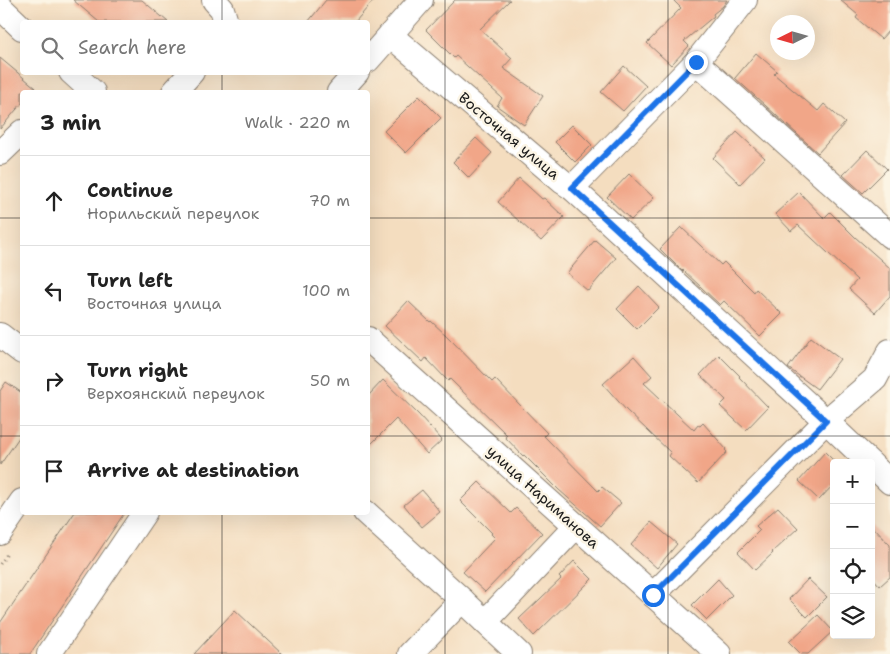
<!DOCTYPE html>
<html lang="en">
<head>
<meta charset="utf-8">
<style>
  :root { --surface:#fff; --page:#f6f6f6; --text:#222; --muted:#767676; --line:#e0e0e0 }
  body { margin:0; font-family:"Shantell Sans",sans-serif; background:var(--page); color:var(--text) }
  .controls { position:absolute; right:15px; bottom:15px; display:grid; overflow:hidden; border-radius:5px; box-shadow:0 5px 20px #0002 }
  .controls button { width:45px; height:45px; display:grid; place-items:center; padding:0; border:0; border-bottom:1px solid var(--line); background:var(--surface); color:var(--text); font:25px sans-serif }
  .compass { position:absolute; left:770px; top:15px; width:45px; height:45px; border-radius:50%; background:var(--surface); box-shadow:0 5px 20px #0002; rotate:265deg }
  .stop { position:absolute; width:15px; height:15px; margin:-11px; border:4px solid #1a73e8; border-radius:50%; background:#fff }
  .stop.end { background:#1a73e8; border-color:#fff; box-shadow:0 1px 5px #0008 }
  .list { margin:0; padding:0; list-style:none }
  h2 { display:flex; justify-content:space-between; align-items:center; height:65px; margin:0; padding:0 20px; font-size:21px }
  h2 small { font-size:16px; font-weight:400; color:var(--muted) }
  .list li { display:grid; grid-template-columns:32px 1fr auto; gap:15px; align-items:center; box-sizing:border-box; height:90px; padding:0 20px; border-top:1px solid var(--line) }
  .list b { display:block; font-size:19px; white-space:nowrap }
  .list p { margin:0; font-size:16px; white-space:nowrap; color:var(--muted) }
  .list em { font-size:16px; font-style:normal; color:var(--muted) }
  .icon { flex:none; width:28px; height:28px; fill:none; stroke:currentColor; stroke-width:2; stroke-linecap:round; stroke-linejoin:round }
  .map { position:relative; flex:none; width:890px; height:654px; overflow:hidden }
  .search { position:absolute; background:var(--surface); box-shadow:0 5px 20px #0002; left:20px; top:20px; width:350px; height:55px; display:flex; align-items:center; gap:12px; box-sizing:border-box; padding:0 18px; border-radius:5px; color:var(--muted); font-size:19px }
  .panel { position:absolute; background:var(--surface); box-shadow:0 5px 20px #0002; left:20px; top:90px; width:350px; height:425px; border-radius:5px }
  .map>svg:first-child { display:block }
</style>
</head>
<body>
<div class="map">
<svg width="890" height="654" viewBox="0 0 890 654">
  <rect width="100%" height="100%" fill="#fcf5e5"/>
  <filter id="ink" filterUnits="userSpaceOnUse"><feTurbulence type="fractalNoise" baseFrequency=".02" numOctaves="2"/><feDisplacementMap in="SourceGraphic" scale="10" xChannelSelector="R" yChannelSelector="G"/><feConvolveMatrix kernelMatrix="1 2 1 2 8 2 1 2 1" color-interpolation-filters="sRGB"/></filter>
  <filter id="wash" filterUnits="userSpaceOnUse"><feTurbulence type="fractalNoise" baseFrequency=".0096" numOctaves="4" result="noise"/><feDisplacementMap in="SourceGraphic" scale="20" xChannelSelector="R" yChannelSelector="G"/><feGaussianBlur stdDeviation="1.12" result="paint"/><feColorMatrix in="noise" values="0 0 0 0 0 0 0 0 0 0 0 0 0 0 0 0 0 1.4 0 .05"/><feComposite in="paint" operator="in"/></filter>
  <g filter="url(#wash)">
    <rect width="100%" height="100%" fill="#f4ddbf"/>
    <g id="blocks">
      <g fill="#f1a688">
        <path d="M 73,0 L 142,0 L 168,22 L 99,22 Z"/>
        <path d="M 326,0 L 374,0 L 355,22 L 308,22 Z"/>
        <path d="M 455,0 L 510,0 L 480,29 L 512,58 L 503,68 L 543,96 L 524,125 L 497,106 L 502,98 L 456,56 L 454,58 L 426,30 Z"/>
        <path d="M 673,0 L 727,0 L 723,6 L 713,14 L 714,16 L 684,41 L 689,46 L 671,65 L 647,43 L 681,8 Z"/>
        <path d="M 840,0 L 890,0 L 890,29 L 881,39 L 856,18 L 858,15 Z"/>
        <path d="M 756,53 L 777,71 L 774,74 L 818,111 L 824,104 L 845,123 L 818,153 L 735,78 Z"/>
        <path d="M 0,58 L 36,88 L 31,92 L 22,92 L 22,103 L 0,129 Z"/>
        <path d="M 624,66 L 646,86 L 623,111 L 601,92 Z"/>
        <path d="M 419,96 L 441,118 L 406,153 L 384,131 Z"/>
        <path d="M 572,125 L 592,145 L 575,162 L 555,142 Z"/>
        <path d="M 737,132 L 765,158 L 740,184 L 713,158 Z"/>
        <path d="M 476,138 L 492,153 L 469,178 L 453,162 Z"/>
        <path d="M 867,150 L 887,169 L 863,193 L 843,175 Z"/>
        <path d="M 629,174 L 654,198 L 631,220 L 607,197 Z"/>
        <path d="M 519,178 L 542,199 L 544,198 L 564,217 L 541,241 L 498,202 Z"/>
        <path d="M 799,192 L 824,218 L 830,212 L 855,237 L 890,268 L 890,296 L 875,313 L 849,289 L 857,280 L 798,225 L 791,231 L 775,214 Z"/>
        <path d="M 681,227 L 721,265 L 724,262 L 754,292 L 756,289 L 782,314 L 760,336 L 724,301 L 720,305 L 683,270 L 682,271 L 660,249 Z"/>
        <path d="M 595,240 L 616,258 L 588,291 L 567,273 Z"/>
        <path d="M 639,286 L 659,307 L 637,329 L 617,309 Z"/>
        <path d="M 408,301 L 430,322 L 431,321 L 447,336 L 492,382 L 495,379 L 547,433 L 544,436 L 598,491 L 602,487 L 621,503 L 600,526 L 559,490 L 524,455 L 523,456 L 505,437 L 507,435 L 450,379 L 448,381 L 426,358 L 423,362 L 385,326 Z"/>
        <path d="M 811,337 L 840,359 L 817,389 L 788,368 Z"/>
        <path d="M 719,355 L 740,376 L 739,377 L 768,407 L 746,430 L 720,406 L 726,400 L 700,375 Z"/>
        <path d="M 634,356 L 652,376 L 644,383 L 694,430 L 698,425 L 700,426 L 703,423 L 726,449 L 725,450 L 727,452 L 698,483 L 669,456 L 671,453 L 626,410 L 603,384 Z"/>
        <path d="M 383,380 L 419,415 L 442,440 L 427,454 L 396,419 L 368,447 L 368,396 Z"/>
        <path d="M 6,382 L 22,393 L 22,433 L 0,465 L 0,391 Z"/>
        <path d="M 825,452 L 834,461 L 834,484 L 819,500 L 799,481 Z"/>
        <path d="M 479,482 L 511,513 L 516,508 L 542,533 L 485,592 L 463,572 L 495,538 L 491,534 L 492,533 L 460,501 Z"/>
        <path d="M 422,490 L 440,512 L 422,527 L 404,505 Z"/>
        <path d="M 778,507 L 798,528 L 772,552 L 773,553 L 755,570 L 738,552 L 760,530 L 756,526 Z"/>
        <path d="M 75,512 L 125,512 L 30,654 L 0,654 L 0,623 Z"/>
        <path d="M 651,522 L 677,544 L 657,568 L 631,545 Z"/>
        <path d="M 871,525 L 890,545 L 890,577 L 880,586 L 871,576 Z"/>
        <path d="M 574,561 L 592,579 L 534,636 L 519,619 L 561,579 L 559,577 Z"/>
        <path d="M 718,579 L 732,595 L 707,620 L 692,605 Z"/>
        <path d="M 808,579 L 827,597 L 807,617 L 789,599 Z"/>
        <path d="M 235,610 L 282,654 L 194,654 Z"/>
        <path d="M 818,615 L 833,631 L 808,654 L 801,654 L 789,642 Z"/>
      </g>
    </g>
  </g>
  <g filter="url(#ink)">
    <use href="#blocks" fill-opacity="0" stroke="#887c6e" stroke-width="1"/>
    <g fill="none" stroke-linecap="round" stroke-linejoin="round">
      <g stroke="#887c6e" stroke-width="26">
        <g id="minor">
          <path d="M 214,0 L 222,9 L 226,22"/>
          <path d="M 0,7 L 22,28"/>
          <path d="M 390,35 L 563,182 L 572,188 L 826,421 L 870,463"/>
          <path d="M 368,60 L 421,0"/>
          <path d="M 696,62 L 890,236"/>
          <path d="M 71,72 L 93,92"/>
          <path d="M 174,92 L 192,72"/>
          <path d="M 339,92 L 357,72"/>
          <path d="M 0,153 L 22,132"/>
          <path d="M 572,188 L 696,62 L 745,0"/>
          <path d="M 0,335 L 22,352"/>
          <path d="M 368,339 L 719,654"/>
          <path d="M 871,464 L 890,482"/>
          <path d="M 365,512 L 462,600 L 519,654"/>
          <path d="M 0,533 L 22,501"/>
          <path d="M 653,595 L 826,421 L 875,379 L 890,351"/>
          <path d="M 485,622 L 576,526"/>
          <path d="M 49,654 L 145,512"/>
          <path d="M 410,654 L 462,600"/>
        </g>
      </g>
      <path stroke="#887c6e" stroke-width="3" stroke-dasharray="1 4" stroke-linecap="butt" d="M 0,564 L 7,554"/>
      <use href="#minor" stroke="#fff" stroke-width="24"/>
    </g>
  </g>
  <g fill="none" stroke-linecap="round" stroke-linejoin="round" filter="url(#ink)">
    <path stroke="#1a73e8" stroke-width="6" d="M 653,595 L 826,421 L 572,188 L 696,62"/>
  </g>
  <path fill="none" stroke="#1c1c1c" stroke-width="1" stroke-opacity="0.55" d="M 222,0 L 222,22M 445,0 L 445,654M 668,0 L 668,654M 222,72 L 222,92M 0,218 L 22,218M 368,218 L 890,218M 0,436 L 22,436M 368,436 L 890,436M 222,512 L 222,654"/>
  <g text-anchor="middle" stroke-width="5" stroke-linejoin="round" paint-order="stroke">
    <g font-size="15" fill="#1c1c1c" stroke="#fcf5e5">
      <text transform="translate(509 136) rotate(40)" y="5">Восточная улица</text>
      <text transform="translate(543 497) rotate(42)" y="5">улица Нариманова</text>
    </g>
  </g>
</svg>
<div class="controls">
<button>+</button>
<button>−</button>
<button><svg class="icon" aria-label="locate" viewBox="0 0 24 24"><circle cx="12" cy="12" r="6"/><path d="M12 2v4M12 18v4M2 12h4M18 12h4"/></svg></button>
<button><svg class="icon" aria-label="layers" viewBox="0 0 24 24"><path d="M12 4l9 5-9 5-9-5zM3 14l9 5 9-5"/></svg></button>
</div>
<svg class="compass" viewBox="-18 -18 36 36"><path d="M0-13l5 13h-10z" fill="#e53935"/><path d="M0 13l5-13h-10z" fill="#767676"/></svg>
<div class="stop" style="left:653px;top:595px"></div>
<div class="stop end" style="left:696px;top:62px"></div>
<div class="search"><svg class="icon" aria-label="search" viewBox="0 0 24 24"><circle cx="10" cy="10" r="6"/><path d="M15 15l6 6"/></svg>Search here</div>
<section class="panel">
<h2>3 min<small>Walk · 220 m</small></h2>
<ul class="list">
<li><svg class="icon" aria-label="ahead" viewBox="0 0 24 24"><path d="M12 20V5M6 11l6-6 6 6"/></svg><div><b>Continue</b><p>Норильский переулок</p></div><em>70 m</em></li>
<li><svg class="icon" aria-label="left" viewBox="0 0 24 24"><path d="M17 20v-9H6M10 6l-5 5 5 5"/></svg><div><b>Turn left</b><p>Восточная улица</p></div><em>100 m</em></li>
<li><svg class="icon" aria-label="right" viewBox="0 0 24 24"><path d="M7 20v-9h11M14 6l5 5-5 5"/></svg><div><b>Turn right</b><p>Верхоянский переулок</p></div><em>50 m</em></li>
<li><svg class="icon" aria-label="arrive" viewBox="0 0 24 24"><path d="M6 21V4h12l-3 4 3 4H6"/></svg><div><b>Arrive at destination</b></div></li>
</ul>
</section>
</div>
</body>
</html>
